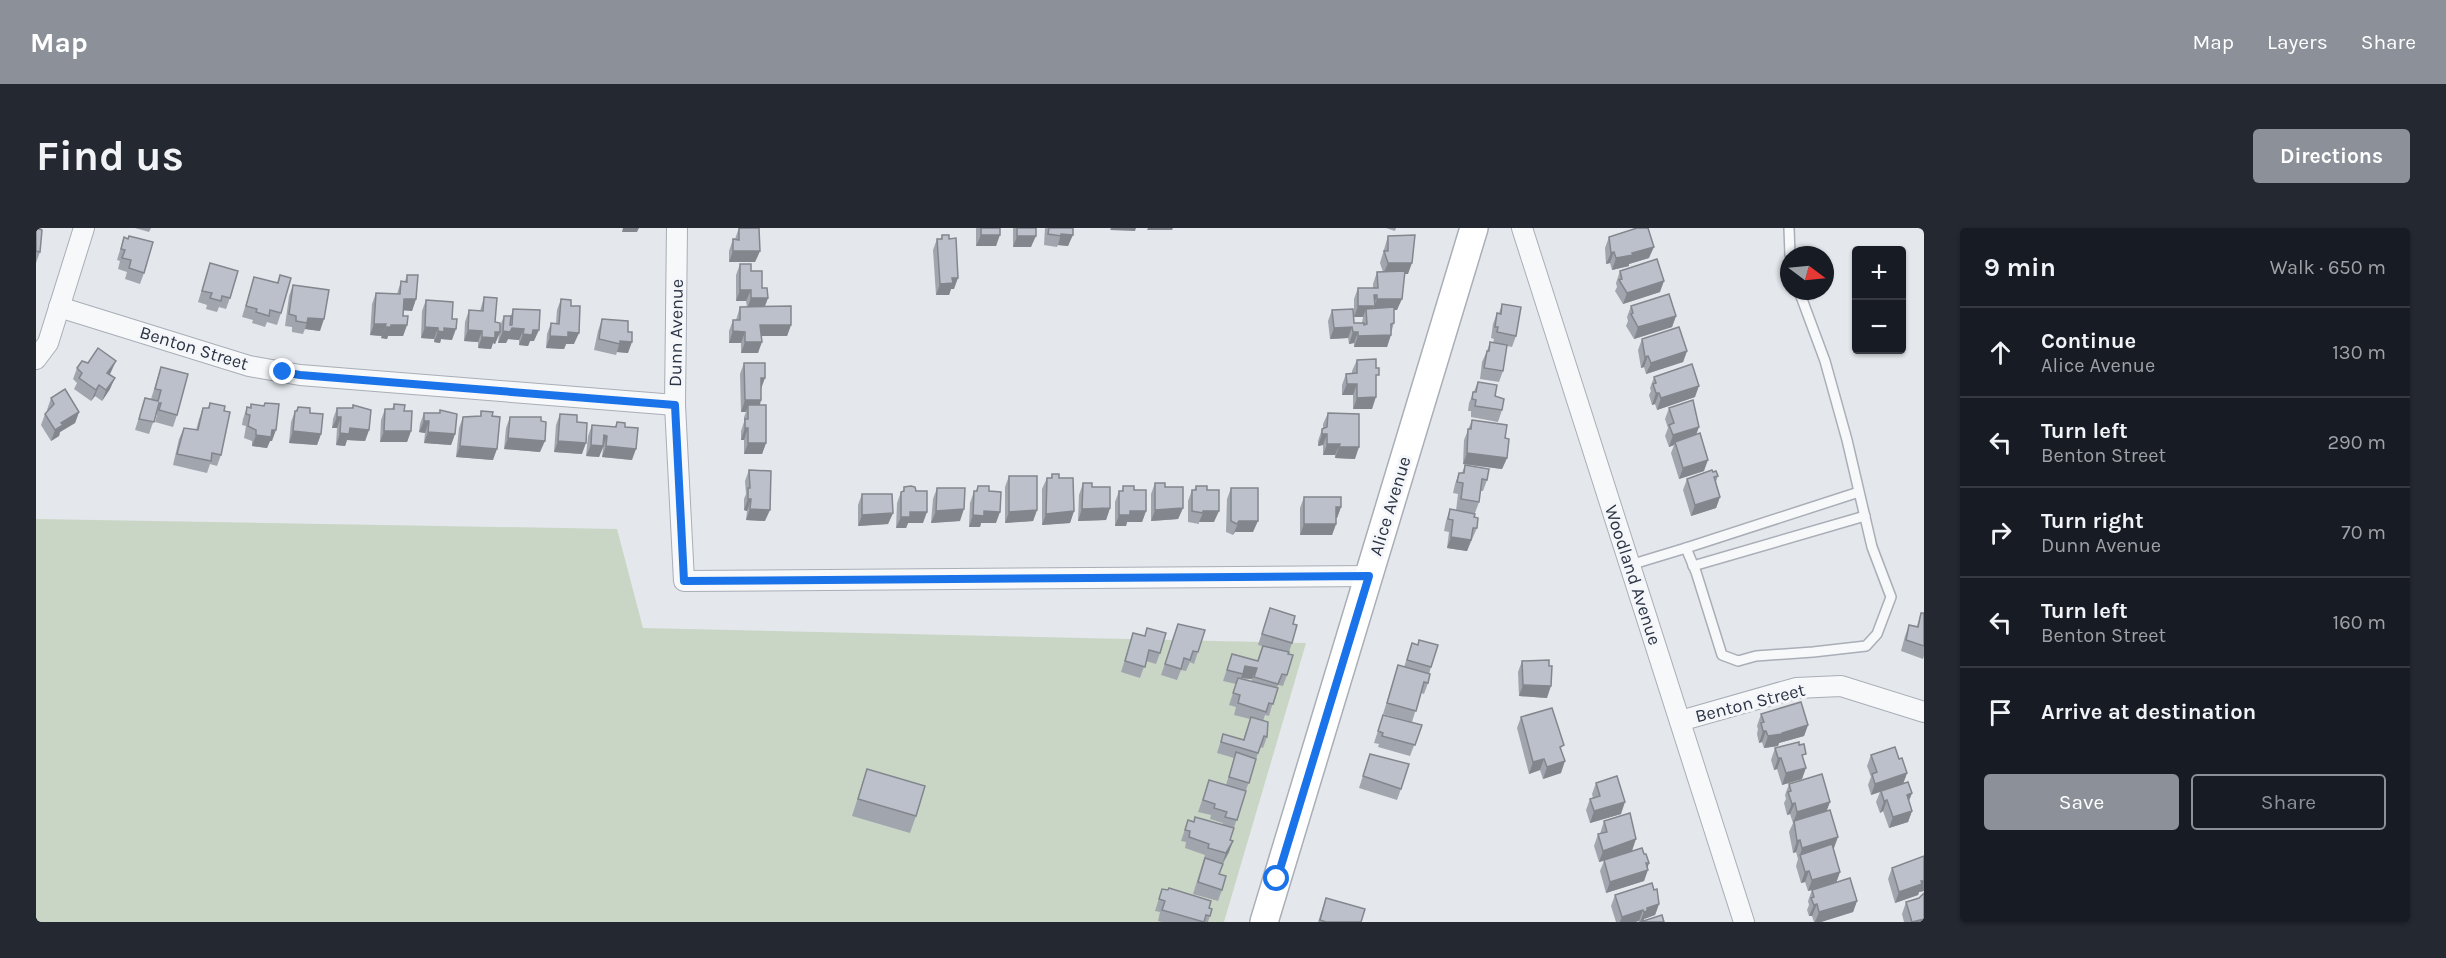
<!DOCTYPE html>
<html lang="en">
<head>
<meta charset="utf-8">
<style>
  :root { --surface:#171b24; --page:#242831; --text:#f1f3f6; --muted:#9ea1a6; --line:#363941; --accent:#8c9099 }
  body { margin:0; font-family:Karla,sans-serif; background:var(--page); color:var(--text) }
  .controls { position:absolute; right:18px; top:18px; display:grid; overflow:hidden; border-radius:6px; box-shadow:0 2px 4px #0004 }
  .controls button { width:54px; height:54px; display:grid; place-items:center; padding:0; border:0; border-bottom:2px solid var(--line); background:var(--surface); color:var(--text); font:30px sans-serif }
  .compass { position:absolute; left:1744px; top:18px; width:54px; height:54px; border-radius:50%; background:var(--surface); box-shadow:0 2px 4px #0004; rotate:106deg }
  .stop { position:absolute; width:18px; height:18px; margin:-14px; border:4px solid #1a73e8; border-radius:50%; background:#fff }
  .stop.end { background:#1a73e8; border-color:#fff; box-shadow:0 2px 6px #0008 }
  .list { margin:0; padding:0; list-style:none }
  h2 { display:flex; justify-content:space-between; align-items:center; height:78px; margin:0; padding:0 24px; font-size:26px }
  h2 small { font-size:20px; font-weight:400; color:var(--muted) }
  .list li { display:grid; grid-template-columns:39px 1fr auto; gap:18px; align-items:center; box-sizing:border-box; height:90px; padding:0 24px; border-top:2px solid var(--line) }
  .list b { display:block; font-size:22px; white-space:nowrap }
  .list p { margin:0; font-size:20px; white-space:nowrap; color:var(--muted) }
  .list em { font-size:20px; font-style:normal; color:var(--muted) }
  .actions { display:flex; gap:12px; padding:18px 24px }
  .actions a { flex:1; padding:14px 0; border:2px solid var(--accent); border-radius:6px; text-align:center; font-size:21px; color:var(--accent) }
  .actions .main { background:var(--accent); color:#fff }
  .icon { flex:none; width:33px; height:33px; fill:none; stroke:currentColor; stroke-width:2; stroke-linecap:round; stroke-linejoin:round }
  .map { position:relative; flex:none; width:1888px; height:694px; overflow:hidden; border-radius:6px }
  header { display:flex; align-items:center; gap:36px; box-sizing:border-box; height:84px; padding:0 30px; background:var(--accent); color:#fff }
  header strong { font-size:28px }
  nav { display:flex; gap:33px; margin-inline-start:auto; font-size:21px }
  .intro { display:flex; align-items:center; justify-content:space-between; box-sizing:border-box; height:144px; padding:0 36px }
  h1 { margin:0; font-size:42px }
  .button { padding:15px 27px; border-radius:6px; background:var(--accent); color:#fff; font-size:21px; font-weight:700 }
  main { display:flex; gap:36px; padding:0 36px }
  aside { flex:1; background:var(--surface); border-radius:6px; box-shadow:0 2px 4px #0004 }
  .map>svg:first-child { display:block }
</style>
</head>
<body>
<header>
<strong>Map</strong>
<nav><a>Map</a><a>Layers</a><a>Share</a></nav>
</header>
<div class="intro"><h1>Find us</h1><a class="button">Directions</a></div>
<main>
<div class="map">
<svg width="1888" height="694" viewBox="0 0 1888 694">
  <rect width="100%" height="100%" fill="#e4e7ec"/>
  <path fill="#c9d6c5" d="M 0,291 L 581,301 L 607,400 L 1270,415 L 1188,694 L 0,694 Z"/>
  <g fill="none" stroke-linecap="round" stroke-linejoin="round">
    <g stroke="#a9aeb7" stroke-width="12">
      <g id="lane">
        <path d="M 1753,0 L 1754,27"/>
        <path d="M 1763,63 L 1789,133 L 1811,212 L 1836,319 L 1855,369 L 1841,406 L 1830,418 L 1777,424 L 1720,428 L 1702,433 L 1686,427 L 1660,344 L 1650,320 L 1823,264"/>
        <path d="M 1594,337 L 1650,320"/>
        <path d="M 1657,338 L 1829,288"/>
      </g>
    </g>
    <g stroke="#a9aeb7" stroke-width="22">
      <g id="street">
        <path d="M 641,0 L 639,177 L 648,353 L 1333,348"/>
        <path d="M 1486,0 L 1708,694"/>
        <path d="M 23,79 L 213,138 L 264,147 L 639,177"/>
        <path d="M 0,131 L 12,115 L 48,0"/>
        <path d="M 1644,493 L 1760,460 L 1805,458 L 1888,484"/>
      </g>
    </g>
    <g stroke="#a9aeb7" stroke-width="30">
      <path id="secondary" d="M 1228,694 L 1438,0"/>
    </g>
    <use href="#lane" stroke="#f7f8fa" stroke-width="9"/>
    <use href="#street" stroke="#f7f8fa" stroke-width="20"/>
    <use href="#secondary" stroke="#fff" stroke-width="27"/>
  </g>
  <g fill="#a1a5ae" fill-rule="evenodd">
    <path d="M 0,0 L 4,24 L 0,35 Z"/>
    <path d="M 99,0 L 115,0 L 113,4 Z"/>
    <path d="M 703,0 L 724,23 L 719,34 L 693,34 L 693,23 L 697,11 L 699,11 Z"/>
    <path d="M 940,0 L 964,0 L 960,18 L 940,18 Z"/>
    <path d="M 977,0 L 1000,0 L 995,19 L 977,19 Z"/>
    <path d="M 1009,0 L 1037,0 L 1032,18 L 1022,17 L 1021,19 L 1008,17 Z"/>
    <path d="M 1350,0 L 1360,0 L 1359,3 Z"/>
    <path d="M 906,7 L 918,61 L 915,61 L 913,67 L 900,67 L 897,22 L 901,11 L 905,11 Z"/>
    <path d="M 1352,8 L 1372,46 L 1368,46 L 1361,82 L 1358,82 L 1358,95 L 1351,119 L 1318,119 L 1318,115 L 1313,116 L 1312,110 L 1294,111 L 1292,93 L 1296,82 L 1318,95 L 1326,95 L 1327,89 L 1318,89 L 1318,71 L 1322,60 L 1337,60 L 1337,56 L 1341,44 L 1347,44 L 1344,35 Z"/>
    <path d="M 88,9 L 108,45 L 104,56 L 89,51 L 91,44 L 82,41 L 84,33 L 81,32 Z"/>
    <path d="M 1573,9 L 1613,30 L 1593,36 L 1593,38 L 1576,42 L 1574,35 L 1570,36 L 1569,20 Z"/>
    <path d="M 174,35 L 194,70 L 190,81 L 183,79 L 181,84 L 170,81 L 171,77 L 162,74 Z"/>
    <path d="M 704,36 L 715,43 L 732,70 L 728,79 L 755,97 L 751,108 L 725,108 L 722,125 L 705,125 L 705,115 L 693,115 L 693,103 L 697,92 L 700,92 L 704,79 L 711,79 L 710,73 L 700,73 L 700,47 Z"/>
    <path d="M 1584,43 L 1624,64 L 1587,76 L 1579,63 L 1581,59 L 1580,55 Z"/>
    <path d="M 244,47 L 245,85 L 241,97 L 231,94 L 229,99 L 216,95 L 217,92 L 206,89 L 218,49 L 241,55 Z"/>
    <path d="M 371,47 L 380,71 L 376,83 L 367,82 L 367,88 L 371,97 L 367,108 L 352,108 L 351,111 L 345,110 L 346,108 L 334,107 L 336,76 L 340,65 L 361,66 L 365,53 L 369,53 Z"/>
    <path d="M 257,57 L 284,103 L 269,101 L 267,106 L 256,104 L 256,99 L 249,98 L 253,68 Z"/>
    <path d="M 448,69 L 459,94 L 464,98 L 468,88 L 475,88 L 477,81 L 498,113 L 494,113 L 492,118 L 483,117 L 483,112 L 472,111 L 470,115 L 462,115 L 463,106 L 459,116 L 457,115 L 455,121 L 442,120 L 442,114 L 428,113 L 429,94 L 433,82 L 444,83 Z"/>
    <path d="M 525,71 L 535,78 L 538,116 L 530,116 L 528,121 L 510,120 L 511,106 L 515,95 L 520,95 L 521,82 Z"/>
    <path d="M 390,72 L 416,91 L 416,112 L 405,111 L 404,115 L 398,114 L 398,111 L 385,110 L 386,83 Z"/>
    <path d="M 1466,76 L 1480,108 L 1476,119 L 1471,118 L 1467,143 L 1463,154 L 1444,151 L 1446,134 L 1451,123 L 1454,114 L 1457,115 L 1458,111 L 1455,110 L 1457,96 L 1461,85 L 1463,85 Z"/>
    <path d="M 1595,78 L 1640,88 L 1636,99 L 1598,111 L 1590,98 L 1592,93 L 1591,89 Z"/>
    <path d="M 566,91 L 592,104 L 592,125 L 581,124 L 580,127 L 558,122 L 562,103 Z"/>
    <path d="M 1606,111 L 1651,123 L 1647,134 L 1610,146 L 1608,139 L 1605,140 L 1602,122 Z"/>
    <path d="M 1321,132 L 1340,155 L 1336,181 L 1317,181 L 1317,167 L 1306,167 L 1306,157 L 1310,146 L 1316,146 L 1316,143 Z"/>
    <path d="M 708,135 L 725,160 L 725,172 L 724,177 L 730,215 L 726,226 L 708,226 L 708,212 L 705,212 L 705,203 L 708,194 L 708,189 L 710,184 L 705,184 L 704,146 Z"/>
    <path d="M 125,139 L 141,187 L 137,199 L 119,194 L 121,187 L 120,186 L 113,206 L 99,202 L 109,170 L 115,171 Z"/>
    <path d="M 41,140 L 75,144 L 74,146 L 74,161 L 66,173 L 59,168 L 55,173 L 38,161 L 41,155 L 37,151 Z"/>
    <path d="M 1618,149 L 1659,169 L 1621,182 L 1619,176 L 1616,177 L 1613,167 L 1615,163 L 1614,160 Z"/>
    <path d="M 1442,154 L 1459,168 L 1466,182 L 1462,194 L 1435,189 L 1435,183 L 1432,183 L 1433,175 Z"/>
    <path d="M 15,170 L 43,184 L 39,195 L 24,204 L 23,208 L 15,213 L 5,197 L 9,186 L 12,183 L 11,182 Z"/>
    <path d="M 174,175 L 188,183 L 185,227 L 181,238 L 174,236 L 171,245 L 137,237 L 143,211 L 148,200 L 160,202 L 163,191 L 167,180 L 172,180 Z"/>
    <path d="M 229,175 L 236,213 L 234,213 L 231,220 L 216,218 L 216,213 L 208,210 L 210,198 L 206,197 L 207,191 L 211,179 L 214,180 L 215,176 L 227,178 Z"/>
    <path d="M 358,176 L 368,183 L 375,203 L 371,214 L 344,214 L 345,192 L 349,181 L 356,181 Z"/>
    <path d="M 317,177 L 333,202 L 329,213 L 311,212 L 309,218 L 300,217 L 301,200 L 296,200 L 297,191 L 301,180 L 316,180 Z"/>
    <path d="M 262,179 L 274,185 L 285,206 L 281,217 L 253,215 L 255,194 L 259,183 L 260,183 Z"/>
    <path d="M 1633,180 L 1660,207 L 1668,243 L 1643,251 L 1635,225 L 1638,217 L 1633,219 L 1629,208 L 1632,200 L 1629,191 Z"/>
    <path d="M 404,182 L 419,206 L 415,217 L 388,215 L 389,205 L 383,204 L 384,196 L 388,185 L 403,185 Z"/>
    <path d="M 445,183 L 457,232 L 420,229 L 423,200 L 427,189 L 444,188 Z"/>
    <path d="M 1292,185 L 1319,231 L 1299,230 L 1299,227 L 1287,227 L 1287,217 L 1282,218 L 1282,213 L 1286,201 L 1287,201 L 1287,196 Z"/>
    <path d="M 524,186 L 541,194 L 546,226 L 518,224 L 520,197 Z"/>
    <path d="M 474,189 L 505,193 L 504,224 L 468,221 L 470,200 Z"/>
    <path d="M 1436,192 L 1469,210 L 1471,230 L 1466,241 L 1427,236 L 1428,212 Z"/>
    <path d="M 581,194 L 589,199 L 596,232 L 566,229 L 567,220 L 563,229 L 550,228 L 552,208 L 556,197 L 579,199 Z"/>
    <path d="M 1429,237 L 1451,252 L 1447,263 L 1444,263 L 1443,274 L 1439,285 L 1438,289 L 1441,300 L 1431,323 L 1411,320 L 1413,304 L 1408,303 L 1410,293 L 1414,281 L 1420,283 L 1422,266 L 1417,265 L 1419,256 L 1423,245 L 1426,245 Z"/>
    <path d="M 713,242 L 729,293 L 710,292 L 711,283 L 708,282 L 708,271 L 710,266 L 709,253 Z"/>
    <path d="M 1677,244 L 1682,248 L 1680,254 L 1684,269 L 1680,280 L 1655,288 L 1647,262 L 1651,251 Z"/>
    <path d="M 1016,246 L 1023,250 L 1038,283 L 1034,295 L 1006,297 L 1006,261 L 1011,250 L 1015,250 Z"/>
    <path d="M 973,248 L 1001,282 L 997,293 L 969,295 L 969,259 Z"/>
    <path d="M 1047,255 L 1056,259 L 1074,280 L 1070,292 L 1042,293 L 1043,267 Z"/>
    <path d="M 1119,255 L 1129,259 L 1147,280 L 1142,291 L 1115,293 L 1115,266 Z"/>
    <path d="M 942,258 L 953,263 L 960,295 L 945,295 L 944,299 L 933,299 L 934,275 L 938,263 L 940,263 Z"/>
    <path d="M 1087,258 L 1098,262 L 1110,283 L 1106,294 L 1091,294 L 1090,298 L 1079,298 L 1079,274 L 1083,263 L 1086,263 Z"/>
    <path d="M 1160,258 L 1171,262 L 1178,294 L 1163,294 L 1163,296 L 1152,294 L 1152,273 L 1156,262 L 1158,262 Z"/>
    <path d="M 868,259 L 880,263 L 887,295 L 872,295 L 870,300 L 860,300 L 861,275 L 865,264 L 867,263 Z"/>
    <path d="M 901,260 L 924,293 L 895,295 L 897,271 Z"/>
    <path d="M 1195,260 L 1217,304 L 1199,304 L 1197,307 L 1190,304 L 1191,271 Z"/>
    <path d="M 826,266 L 857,285 L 852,296 L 822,298 L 822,277 Z"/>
    <path d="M 1268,269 L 1305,279 L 1301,290 L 1300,290 L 1300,296 L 1296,307 L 1264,307 L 1264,280 Z"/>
    <path d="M 1234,380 L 1257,396 L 1256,415 L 1253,424 L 1251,447 L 1247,458 L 1242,457 L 1233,488 L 1229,487 L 1227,493 L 1231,509 L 1227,520 L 1224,519 L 1194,612 L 1193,624 L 1187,636 L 1183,646 L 1186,662 L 1182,673 L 1157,666 L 1169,627 L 1149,620 L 1150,614 L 1145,613 L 1152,592 L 1157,594 L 1186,597 L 1187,595 L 1174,591 L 1175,587 L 1162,584 L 1173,552 L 1190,557 L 1198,530 L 1181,525 L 1187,506 L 1207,512 L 1214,491 L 1198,487 L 1200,479 L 1193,477 L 1200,456 L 1187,453 L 1196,426 L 1221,433 L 1226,418 L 1222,417 ZM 1205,450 L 1216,451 L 1216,454 L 1205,451 Z"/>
    <path d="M 1885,385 L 1888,385 L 1888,428 L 1887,431 L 1865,423 L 1869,408 L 1873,397 L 1881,398 Z"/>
    <path d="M 1142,396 L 1169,402 L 1158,436 L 1154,434 L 1150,443 L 1145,442 L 1141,452 L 1125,447 Z"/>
    <path d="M 1111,400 L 1124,425 L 1120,436 L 1110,433 L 1104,450 L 1085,444 L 1097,405 L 1109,408 Z"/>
    <path d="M 1376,415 L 1395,439 L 1393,446 L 1392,455 L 1388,466 L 1385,465 L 1376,494 L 1347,486 L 1362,437 L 1368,439 Z"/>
    <path d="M 1486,433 L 1511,470 L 1483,468 L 1482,444 Z"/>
    <path d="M 1725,486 L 1772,497 L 1768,508 L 1743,515 L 1742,518 L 1728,520 L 1726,514 L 1723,515 L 1721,506 L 1722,501 L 1721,498 Z"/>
    <path d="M 1347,487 L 1386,497 L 1374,528 L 1342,519 L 1343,516 L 1338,515 Z"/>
    <path d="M 1485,489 L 1526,524 L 1525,545 L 1507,551 L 1504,542 L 1493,546 L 1481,500 Z"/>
    <path d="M 1739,520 L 1768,533 L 1766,551 L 1746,557 L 1741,541 L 1738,542 L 1735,532 Z"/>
    <path d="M 1334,526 L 1365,561 L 1361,572 L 1323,560 Z"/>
    <path d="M 1835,527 L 1863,531 L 1871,545 L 1867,556 L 1876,565 L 1873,573 L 1876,583 L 1872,594 L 1853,600 L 1847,583 L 1844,585 L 1840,574 L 1844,564 L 1835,567 L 1832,557 L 1835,549 L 1831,538 Z"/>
    <path d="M 831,541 L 880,588 L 874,605 L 816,588 Z"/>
    <path d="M 1560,555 L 1585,586 L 1554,595 L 1550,582 L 1554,571 L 1557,570 L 1556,566 Z"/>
    <path d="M 1753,556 L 1791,583 L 1798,620 L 1797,621 L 1804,644 L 1800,655 L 1821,673 L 1817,684 L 1785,694 L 1778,694 L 1776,688 L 1773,688 L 1771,682 L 1773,677 L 1772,673 L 1776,662 L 1772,663 L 1769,654 L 1765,655 L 1760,638 L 1762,631 L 1760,624 L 1757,625 L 1753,604 L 1757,595 L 1754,586 L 1751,587 L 1748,575 L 1750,571 L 1749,567 Z"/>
    <path d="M 1568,593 L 1596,623 L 1581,628 L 1608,626 L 1613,635 L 1608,653 L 1570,665 L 1564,643 L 1568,633 L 1563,634 L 1558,618 L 1562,606 L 1564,606 Z"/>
    <path d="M 1888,628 L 1888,663 L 1883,664 L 1882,667 L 1859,675 L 1852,651 L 1856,640 Z"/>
    <path d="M 1126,661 L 1176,681 L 1172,694 L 1126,694 L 1122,693 L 1124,684 L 1119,683 Z"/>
    <path d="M 1579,667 L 1623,676 L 1619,687 L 1608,691 L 1608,692 L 1628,694 L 1603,694 L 1603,693 L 1599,694 L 1580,694 L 1575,678 Z"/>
    <path d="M 1290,670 L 1325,694 L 1282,694 Z"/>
    <path d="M 1870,674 L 1888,694 L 1868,694 L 1866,686 Z"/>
  </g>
  <g fill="#83868d">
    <path d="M 587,0 L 603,0 L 601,4 L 586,4 Z"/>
    <path d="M 1075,0 L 1100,0 L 1099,3 L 1074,2 Z"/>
    <path d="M 1112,0 L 1137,0 L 1136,2 L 1111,2 Z"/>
    <path d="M 1025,6 L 1037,7 L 1032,18 L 1022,17 Z"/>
    <path d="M 945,7 L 964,7 L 960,18 L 940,18 Z"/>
    <path d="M 981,8 L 1000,8 L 995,19 L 977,19 Z"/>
    <path d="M 1618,19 L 1613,30 L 1593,36 L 1593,38 L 1576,42 L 1580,30 Z"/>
    <path d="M 697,23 L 724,23 L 719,34 L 693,34 Z"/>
    <path d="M 1578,24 L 1574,35 L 1570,36 L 1575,25 Z"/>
    <path d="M 1352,35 L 1376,35 L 1372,46 L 1347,46 Z"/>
    <path d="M 916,50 L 922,50 L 918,61 L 915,61 L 913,67 L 900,67 L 904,56 Z"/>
    <path d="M 1628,53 L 1624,64 L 1587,76 L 1591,65 Z"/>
    <path d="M 704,62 L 715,62 L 710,73 L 700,73 Z"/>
    <path d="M 1338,67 L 1341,67 L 1334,89 L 1330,81 L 1327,89 L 1318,89 L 1322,78 Z"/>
    <path d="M 715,70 L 732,70 L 728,81 L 711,81 Z"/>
    <path d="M 368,71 L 380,71 L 376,83 L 364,82 Z"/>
    <path d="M 1341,71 L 1366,71 L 1361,82 L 1337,82 Z"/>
    <path d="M 1640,88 L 1636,99 L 1598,111 L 1602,99 Z"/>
    <path d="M 272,90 L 288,91 L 284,103 L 269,101 Z"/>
    <path d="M 338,96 L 350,96 L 346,108 L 334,107 Z"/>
    <path d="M 355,97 L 371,97 L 367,108 L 352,108 L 351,111 L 345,110 L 349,99 Z"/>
    <path d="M 724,97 L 755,97 L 751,108 L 720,108 Z"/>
    <path d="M 389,99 L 402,100 L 398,111 L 385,110 Z"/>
    <path d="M 1316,99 L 1312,110 L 1294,111 L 1298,100 Z"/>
    <path d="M 408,100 L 420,101 L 416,112 L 405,111 L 404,115 L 398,114 L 402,103 Z"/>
    <path d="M 476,100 L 488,101 L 483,112 L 472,111 L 470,115 L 462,115 L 467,103 Z"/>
    <path d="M 432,102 L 446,103 L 442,114 L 428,113 Z"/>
    <path d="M 497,102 L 503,102 L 498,113 L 494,113 L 492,118 L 483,117 L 487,106 Z"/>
    <path d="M 697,103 L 709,104 L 705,115 L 693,115 Z"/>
    <path d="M 459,104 L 464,104 L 459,116 L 457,115 L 455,121 L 442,120 L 446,109 Z"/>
    <path d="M 532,104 L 543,105 L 538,116 L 530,116 L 528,121 L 510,120 L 514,108 Z"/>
    <path d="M 1317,104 L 1322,104 L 1318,115 L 1313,116 Z"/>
    <path d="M 1355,107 L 1351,119 L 1318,119 L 1322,108 Z"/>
    <path d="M 584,113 L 596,114 L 592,125 L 581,124 Z"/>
    <path d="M 709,114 L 726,114 L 722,125 L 705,125 Z"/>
    <path d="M 1651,123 L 1647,134 L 1610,146 L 1615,135 Z"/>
    <path d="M 1612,128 L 1608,139 L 1605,140 L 1609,129 Z"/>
    <path d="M 80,133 L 75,144 L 67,156 L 71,145 Z"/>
    <path d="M 79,150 L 74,161 L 66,173 L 70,162 Z"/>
    <path d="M 725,150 L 729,150 L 725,161 Z"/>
    <path d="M 1311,156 L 1321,156 L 1317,167 L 1306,167 Z"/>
    <path d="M 63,157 L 59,168 L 55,173 L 60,162 Z"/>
    <path d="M 1663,158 L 1659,169 L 1621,182 L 1625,170 Z"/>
    <path d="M 1620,165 L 1623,165 L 1619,176 L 1616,177 Z"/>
    <path d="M 1340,169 L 1336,181 L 1317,181 L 1321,170 Z"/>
    <path d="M 709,172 L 725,172 L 721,184 L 712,177 L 710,184 L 705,184 Z"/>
    <path d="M 43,184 L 39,195 L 24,204 L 23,208 L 15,213 L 19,202 L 25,195 Z"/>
    <path d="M 301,189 L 305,189 L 301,200 L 296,200 Z"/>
    <path d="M 388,193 L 393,193 L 389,205 L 383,204 Z"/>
    <path d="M 1663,199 L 1659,210 L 1639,214 L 1638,217 L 1633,219 L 1637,207 Z"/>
    <path d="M 314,200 L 333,202 L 329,213 L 311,212 L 309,218 L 300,217 L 304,205 Z"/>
    <path d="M 709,200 L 712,200 L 708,212 L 705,212 Z"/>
    <path d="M 236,202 L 240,202 L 236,213 L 234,213 L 231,220 L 216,218 L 220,207 Z"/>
    <path d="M 257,203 L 285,206 L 281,217 L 253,215 Z"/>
    <path d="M 348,203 L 375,203 L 371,214 L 344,214 Z"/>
    <path d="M 392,204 L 419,206 L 415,217 L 388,215 Z"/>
    <path d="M 1286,206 L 1291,206 L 1287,217 L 1282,218 Z"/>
    <path d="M 568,207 L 571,208 L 563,229 L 550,228 L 555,217 Z"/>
    <path d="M 472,210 L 509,213 L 504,224 L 468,221 Z"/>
    <path d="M 522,213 L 550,215 L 546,226 L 518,224 Z"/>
    <path d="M 712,215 L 730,215 L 726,226 L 708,226 Z"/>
    <path d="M 1291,216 L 1304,216 L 1299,227 L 1287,227 Z"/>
    <path d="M 424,218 L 461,221 L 457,232 L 420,229 Z"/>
    <path d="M 570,218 L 600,221 L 596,232 L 566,229 Z"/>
    <path d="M 1303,219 L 1323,219 L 1319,231 L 1299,230 Z"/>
    <path d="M 1431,225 L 1471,230 L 1466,241 L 1427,236 Z"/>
    <path d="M 1672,232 L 1668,243 L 1643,251 L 1647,240 Z"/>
    <path d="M 1684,269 L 1680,280 L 1655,288 L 1659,277 Z"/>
    <path d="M 712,271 L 715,271 L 711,283 L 708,282 Z"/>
    <path d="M 1300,279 L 1305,279 L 1301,290 L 1296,290 Z"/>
    <path d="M 1074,280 L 1070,292 L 1042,293 L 1046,281 Z"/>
    <path d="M 1147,280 L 1142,291 L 1115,293 L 1119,282 Z"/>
    <path d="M 714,281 L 734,282 L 729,293 L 710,292 Z"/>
    <path d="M 928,281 L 924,293 L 895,295 L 900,283 Z"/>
    <path d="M 1001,282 L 997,293 L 969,295 L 973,284 Z"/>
    <path d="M 948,283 L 964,284 L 960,295 L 945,295 L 944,299 L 933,299 L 937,287 Z"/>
    <path d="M 1038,283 L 1034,295 L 1006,297 L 1010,286 Z"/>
    <path d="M 1094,283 L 1110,283 L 1106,294 L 1091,294 L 1090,298 L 1079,298 L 1083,287 Z"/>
    <path d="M 1167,283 L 1183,283 L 1178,294 L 1163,294 L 1167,285 Z"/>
    <path d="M 874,284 L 891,284 L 887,295 L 872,295 L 870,300 L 860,300 L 865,289 Z"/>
    <path d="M 857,285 L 852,296 L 822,298 L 826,287 Z"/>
    <path d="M 1203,293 L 1222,293 L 1217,304 L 1199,304 L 1197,307 Z"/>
    <path d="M 1268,296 L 1300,296 L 1296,307 L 1264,307 Z"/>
    <path d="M 1415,309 L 1435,312 L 1431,323 L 1411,320 Z"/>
    <path d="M 1209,438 L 1221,440 L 1216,451 L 1205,450 Z"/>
    <path d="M 1487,457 L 1515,458 L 1511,470 L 1483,468 Z"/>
    <path d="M 1772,497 L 1768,508 L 1743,515 L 1742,518 L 1728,520 L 1732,508 Z"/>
    <path d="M 1727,503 L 1730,503 L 1726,514 L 1723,515 Z"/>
    <path d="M 1742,530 L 1745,530 L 1741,541 L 1738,542 Z"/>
    <path d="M 1508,531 L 1504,542 L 1493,546 L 1497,534 Z"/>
    <path d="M 1529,533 L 1525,545 L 1507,551 L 1511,539 Z"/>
    <path d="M 1770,540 L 1766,551 L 1746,557 L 1750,545 Z"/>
    <path d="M 1871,545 L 1867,556 L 1835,567 L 1839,556 Z"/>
    <path d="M 1876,565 L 1871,577 L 1871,567 Z"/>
    <path d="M 1851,572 L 1847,583 L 1844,585 L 1848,573 Z"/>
    <path d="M 1589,574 L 1585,586 L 1554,595 L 1558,583 Z"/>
    <path d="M 1794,574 L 1790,585 L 1757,595 L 1761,584 Z"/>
    <path d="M 1759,575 L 1754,586 L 1751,587 L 1756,576 Z"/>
    <path d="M 1876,583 L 1872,594 L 1853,600 L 1857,589 Z"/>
    <path d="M 1802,609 L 1798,620 L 1765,630 L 1764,627 L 1766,620 Z"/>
    <path d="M 1600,611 L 1596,623 L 1563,634 L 1567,623 Z"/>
    <path d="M 1764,612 L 1760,624 L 1757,625 L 1761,613 Z"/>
    <path d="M 1197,613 L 1193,624 L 1186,636 L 1190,625 Z"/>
    <path d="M 1613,635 L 1610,643 L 1612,642 L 1608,653 L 1570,665 L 1574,654 Z"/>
    <path d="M 1773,643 L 1769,654 L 1765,655 L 1769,644 Z"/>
    <path d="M 1804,644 L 1800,655 L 1772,663 L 1776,652 Z"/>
    <path d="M 1885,653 L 1888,653 L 1888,663 L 1883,664 L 1882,667 L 1859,675 L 1863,664 Z"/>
    <path d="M 1821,673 L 1817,684 L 1785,694 L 1779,694 L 1783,684 Z"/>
    <path d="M 1623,676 L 1619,687 L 1608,691 L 1607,694 L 1607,693 L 1606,694 L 1604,694 L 1608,684 L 1611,680 Z"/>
    <path d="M 1781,676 L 1776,688 L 1773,688 L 1778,677 Z"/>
    <path d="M 1607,682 L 1603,693 L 1599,694 L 1584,694 L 1586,689 Z"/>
    <path d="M 1888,691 L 1888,694 L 1878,694 Z"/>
  </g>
  <g fill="#bbc0ca" stroke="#83868d" stroke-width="1.5">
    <path d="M 0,0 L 6,2 L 4,24 L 0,23 Z"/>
    <path d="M 703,0 L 723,0 L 724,23 L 697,23 L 697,11 L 703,12 Z"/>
    <rect x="945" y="0" width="19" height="7"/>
    <rect x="981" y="0" width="19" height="8"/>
    <path d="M 1013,0 L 1037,0 L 1037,7 L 1025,6 L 1025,8 L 1012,6 Z"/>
    <path d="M 1601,0 L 1612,0 L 1618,19 L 1596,25 L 1597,27 L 1580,30 L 1578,24 L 1575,25 L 1573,9 Z"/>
    <path d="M 906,7 L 913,7 L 913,11 L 920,10 L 922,50 L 916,50 L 917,55 L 904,56 L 901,11 L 906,11 Z"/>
    <path d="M 1379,7 L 1376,35 L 1352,35 L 1348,23 L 1352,23 L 1352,8 Z"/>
    <path d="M 93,8 L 117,14 L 108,45 L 93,40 L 95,32 L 86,30 L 89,22 L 85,21 L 88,9 L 92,11 Z"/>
    <path d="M 1621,31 L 1628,53 L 1591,65 L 1583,52 L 1586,51 L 1584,43 Z"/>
    <path d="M 174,35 L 202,43 L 194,70 L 186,68 L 185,73 L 174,70 L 176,65 L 166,63 Z"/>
    <path d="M 704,36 L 715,36 L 715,43 L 726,43 L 726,60 L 731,60 L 732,70 L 715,70 L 715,62 L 704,62 Z"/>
    <path d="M 1369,43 L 1366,71 L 1341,71 L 1341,67 L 1338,67 L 1339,78 L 1322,78 L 1322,60 L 1342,60 L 1341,44 Z"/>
    <path d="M 244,47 L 255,50 L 245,85 L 234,82 L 233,88 L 220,84 L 221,81 L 210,78 L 218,49 L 242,55 Z"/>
    <path d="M 371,47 L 382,47 L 380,71 L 368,71 L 367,88 L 372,88 L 371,97 L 355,97 L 355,99 L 349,99 L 350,96 L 338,96 L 340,65 L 364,66 L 365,53 L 371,54 Z"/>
    <path d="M 257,57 L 293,62 L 288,91 L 272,90 L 271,95 L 260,93 L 260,88 L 253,86 Z"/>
    <path d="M 1633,66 L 1640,88 L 1602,99 L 1595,86 L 1597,85 L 1595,78 Z"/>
    <path d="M 448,69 L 461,70 L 459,94 L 464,95 L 464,104 L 459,104 L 459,110 L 446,109 L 446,103 L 432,102 L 433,82 L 447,83 Z"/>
    <path d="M 525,71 L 535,72 L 535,78 L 544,78 L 543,105 L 532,104 L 532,109 L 514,108 L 515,95 L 523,96 Z"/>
    <path d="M 390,72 L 417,74 L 416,91 L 421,91 L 420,101 L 408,100 L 408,104 L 402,103 L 402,100 L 389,99 Z"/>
    <path d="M 1466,76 L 1485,79 L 1480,108 L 1461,104 L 1462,99 L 1459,99 L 1461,85 L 1465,86 Z"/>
    <path d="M 755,78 L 755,97 L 724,97 L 726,114 L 709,114 L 709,104 L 697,103 L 697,92 L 704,92 L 704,79 Z"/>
    <path d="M 1358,79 L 1358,95 L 1355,96 L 1355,107 L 1322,108 L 1322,104 L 1317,104 L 1316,99 L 1298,100 L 1296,82 L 1317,81 L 1318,95 L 1328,95 L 1328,97 L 1331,96 L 1330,81 Z"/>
    <path d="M 477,81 L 504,82 L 503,102 L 497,102 L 496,107 L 487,106 L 488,101 L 476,100 L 474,104 L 467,103 L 468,88 L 475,88 L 474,97 L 476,97 Z"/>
    <path d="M 566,91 L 592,93 L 592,104 L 596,104 L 596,114 L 584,113 L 584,116 L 563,111 Z"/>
    <path d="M 1643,99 L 1651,123 L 1615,135 L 1612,128 L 1609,129 L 1606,111 Z"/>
    <path d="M 1454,114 L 1471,117 L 1467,143 L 1448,140 L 1451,123 L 1453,123 Z"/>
    <path d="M 62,120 L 80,133 L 71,145 L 79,150 L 70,162 L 63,157 L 60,162 L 43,150 L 46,145 L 41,140 L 46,133 L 52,135 Z"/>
    <path d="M 1340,131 L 1340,140 L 1343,140 L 1343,147 L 1340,147 L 1340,169 L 1321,170 L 1321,156 L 1311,156 L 1310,146 L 1321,145 L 1321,132 Z"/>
    <path d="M 708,135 L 729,135 L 729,150 L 725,150 L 725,172 L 709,172 Z"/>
    <path d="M 1656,136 L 1663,158 L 1625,170 L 1623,165 L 1620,165 L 1617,156 L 1620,155 L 1618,149 Z"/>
    <path d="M 125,139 L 152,146 L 141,187 L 123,182 L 125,175 L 123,175 L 118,194 L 103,191 L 109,170 L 122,173 L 125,162 L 119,161 Z"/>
    <path d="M 1442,154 L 1461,157 L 1459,168 L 1468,171 L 1466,182 L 1439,178 L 1440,172 L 1436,171 L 1437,164 L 1440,164 Z"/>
    <path d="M 29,161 L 43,184 L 25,195 L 27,197 L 19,202 L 9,186 L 18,176 L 15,170 Z"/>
    <path d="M 1657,172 L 1663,199 L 1637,207 L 1633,197 L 1638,195 L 1633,180 Z"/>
    <path d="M 174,175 L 189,178 L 188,183 L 194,184 L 185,227 L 176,225 L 175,233 L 141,226 L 148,200 L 162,202 L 167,180 L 173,180 Z"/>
    <path d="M 229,175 L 243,176 L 240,202 L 236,202 L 235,209 L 220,207 L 220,202 L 212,198 L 214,187 L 210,186 L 211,179 L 215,180 L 215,176 L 228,178 Z"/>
    <path d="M 358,176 L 369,177 L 368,183 L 376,183 L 375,203 L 348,203 L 349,181 L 358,181 Z"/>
    <path d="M 317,177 L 335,182 L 333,202 L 314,200 L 313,206 L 304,205 L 305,189 L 301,189 L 301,180 L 317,180 Z"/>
    <path d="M 712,177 L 730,177 L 730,215 L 712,215 L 712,200 L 709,200 L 709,191 L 712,191 Z"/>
    <path d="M 262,179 L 274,180 L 274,185 L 287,186 L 285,206 L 257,203 L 259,183 L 261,183 Z"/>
    <path d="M 404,182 L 421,186 L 419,206 L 392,204 L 393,193 L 388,193 L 388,185 L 404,185 Z"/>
    <path d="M 445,183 L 457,184 L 456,188 L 464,189 L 461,221 L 424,218 L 427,189 L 445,188 Z"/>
    <path d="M 1292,185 L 1323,186 L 1323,219 L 1303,219 L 1304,216 L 1291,216 L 1291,206 L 1286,206 L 1286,201 L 1291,199 Z"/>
    <path d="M 524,186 L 541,187 L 541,194 L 551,195 L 550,215 L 522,213 Z"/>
    <path d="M 474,189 L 505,189 L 505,193 L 510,194 L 509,213 L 472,210 Z"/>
    <path d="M 1436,192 L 1471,197 L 1469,210 L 1473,211 L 1471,230 L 1431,225 L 1432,201 L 1435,201 Z"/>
    <path d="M 581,194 L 589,195 L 589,199 L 602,200 L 600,221 L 570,218 L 571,208 L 568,207 L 567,218 L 555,217 L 556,197 L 580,199 Z"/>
    <path d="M 1664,205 L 1672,232 L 1647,240 L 1639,214 Z"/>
    <path d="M 1429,237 L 1453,241 L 1451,252 L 1446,251 L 1443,274 L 1425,271 L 1427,255 L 1421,254 L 1423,245 L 1428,245 Z"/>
    <path d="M 713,242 L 735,243 L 734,282 L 714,281 L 715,271 L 712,271 L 712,260 L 714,260 Z"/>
    <path d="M 1676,242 L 1677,244 L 1680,243 L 1682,248 L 1678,249 L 1684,269 L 1659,277 L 1651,251 Z"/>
    <path d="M 1016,246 L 1023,246 L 1023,250 L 1037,250 L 1038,283 L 1010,286 L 1011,250 L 1016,250 Z"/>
    <path d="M 973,248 L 1001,248 L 1001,282 L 973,284 Z"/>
    <path d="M 1047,255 L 1056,255 L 1056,259 L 1074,259 L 1074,280 L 1046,281 Z"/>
    <path d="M 1119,255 L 1129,255 L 1129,259 L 1147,259 L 1147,280 L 1119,282 Z"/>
    <path d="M 875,258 L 879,259 L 880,263 L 891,263 L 891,284 L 874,284 L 874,289 L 865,289 L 865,264 L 868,263 L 868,259 Z"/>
    <path d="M 942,258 L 953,258 L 953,263 L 965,264 L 964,284 L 948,283 L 948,288 L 937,287 L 938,263 L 941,263 Z"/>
    <path d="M 1087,258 L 1098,258 L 1098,262 L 1110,262 L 1110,283 L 1094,283 L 1094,287 L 1083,287 L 1083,263 L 1087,263 Z"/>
    <path d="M 1160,258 L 1171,258 L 1171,262 L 1183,262 L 1183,283 L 1167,283 L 1167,285 L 1156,283 L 1156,262 L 1160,262 Z"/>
    <path d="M 901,260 L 929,260 L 928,281 L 900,283 Z"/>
    <path d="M 1195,260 L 1222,260 L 1222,293 L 1203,293 L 1201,296 L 1195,293 Z"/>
    <path d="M 826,266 L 856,266 L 857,285 L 826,287 Z"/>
    <path d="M 1268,269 L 1305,269 L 1305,279 L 1300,279 L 1300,296 L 1268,296 Z"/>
    <path d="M 1414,281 L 1439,286 L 1438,289 L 1442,290 L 1441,300 L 1437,300 L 1435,312 L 1415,309 L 1417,292 L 1412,291 Z"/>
    <path d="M 1234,380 L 1259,388 L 1257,396 L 1261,397 L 1256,415 L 1226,406 Z"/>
    <path d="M 1885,385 L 1888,385 L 1888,418 L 1870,412 L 1873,397 L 1882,399 Z"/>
    <path d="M 1142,396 L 1169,402 L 1162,424 L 1157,423 L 1154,432 L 1148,430 L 1145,441 L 1129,436 Z"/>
    <path d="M 1111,400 L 1130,405 L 1124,425 L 1113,422 L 1109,439 L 1089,433 L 1097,405 L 1109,408 Z"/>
    <path d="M 1383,412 L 1402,417 L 1395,439 L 1371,432 L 1376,415 L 1382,417 Z"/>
    <path d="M 1227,418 L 1253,424 L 1252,426 L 1257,427 L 1251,447 L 1246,446 L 1242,456 L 1218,449 L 1221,440 L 1209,438 L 1207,446 L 1191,442 L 1196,426 L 1222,433 Z"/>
    <path d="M 1513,432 L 1513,438 L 1516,438 L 1515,458 L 1487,457 L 1486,433 Z"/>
    <path d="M 1362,437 L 1394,446 L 1392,455 L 1388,454 L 1380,483 L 1351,475 Z"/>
    <path d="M 1202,450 L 1242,460 L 1237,476 L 1233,475 L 1230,484 L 1202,475 L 1204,467 L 1197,465 Z"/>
    <path d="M 1765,474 L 1772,497 L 1746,505 L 1746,506 L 1732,508 L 1730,503 L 1727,503 L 1725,495 L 1728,494 L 1725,486 Z"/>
    <path d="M 1516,480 L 1528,517 L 1524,519 L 1529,533 L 1511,539 L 1508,531 L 1497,534 L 1485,489 Z"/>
    <path d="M 1347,487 L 1386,497 L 1379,517 L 1346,508 L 1347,505 L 1342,503 Z"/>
    <path d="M 1215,489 L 1232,494 L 1231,509 L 1228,508 L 1222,525 L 1185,514 L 1187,506 L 1208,512 Z"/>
    <path d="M 1763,514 L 1763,517 L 1768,516 L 1770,526 L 1766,527 L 1770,540 L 1750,545 L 1745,530 L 1742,530 L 1739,520 Z"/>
    <path d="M 1859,519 L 1863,531 L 1866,530 L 1871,545 L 1839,556 L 1836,546 L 1841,544 L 1835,527 Z"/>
    <path d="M 1200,524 L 1220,531 L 1213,555 L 1193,549 Z"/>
    <path d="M 1334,526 L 1373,536 L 1365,561 L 1327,548 Z"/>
    <path d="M 831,541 L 889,558 L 880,588 L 822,571 Z"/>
    <path d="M 1786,546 L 1794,574 L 1761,584 L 1759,575 L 1756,576 L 1752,564 L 1755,563 L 1753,556 Z"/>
    <path d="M 1581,548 L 1589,574 L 1558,583 L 1554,571 L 1564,568 L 1560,555 Z"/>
    <path d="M 1173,552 L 1210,563 L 1201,592 L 1189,589 L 1191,584 L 1178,580 L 1179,576 L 1167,572 Z"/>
    <path d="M 1872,554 L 1876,565 L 1871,567 L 1876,583 L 1857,589 L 1851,572 L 1848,573 L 1845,563 Z"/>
    <path d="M 1794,582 L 1802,609 L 1766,620 L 1764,612 L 1761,613 L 1758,593 Z"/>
    <path d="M 1594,585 L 1600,611 L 1567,623 L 1562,606 L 1571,604 L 1568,593 Z"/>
    <path d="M 1159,589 L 1198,600 L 1194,612 L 1197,613 L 1190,625 L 1172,620 L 1173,616 L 1153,609 L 1154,603 L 1149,602 L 1152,592 L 1158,594 Z"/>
    <path d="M 1796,616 L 1804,644 L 1776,652 L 1773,643 L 1769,644 L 1764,627 Z"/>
    <path d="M 1606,620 L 1608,626 L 1610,626 L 1613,635 L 1610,635 L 1612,642 L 1574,654 L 1568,632 Z"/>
    <path d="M 1888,628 L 1888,653 L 1885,653 L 1886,656 L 1863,664 L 1856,640 Z"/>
    <path d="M 1169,630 L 1187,636 L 1183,646 L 1190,648 L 1186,662 L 1162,654 Z"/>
    <path d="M 1814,650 L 1821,673 L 1783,684 L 1781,676 L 1778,677 L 1775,670 L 1778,669 L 1776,662 Z"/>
    <path d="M 1616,655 L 1618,662 L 1621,661 L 1623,676 L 1611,680 L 1611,683 L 1608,684 L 1607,682 L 1586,689 L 1579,667 Z"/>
    <path d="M 1133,660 L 1175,673 L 1173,680 L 1176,681 L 1174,688 L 1170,687 L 1168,694 L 1126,682 L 1129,673 L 1123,671 L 1126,661 L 1132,662 Z"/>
    <path d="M 1888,665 L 1888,691 L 1876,694 L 1870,674 L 1883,670 Z"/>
    <path d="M 1290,670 L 1329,681 L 1325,694 L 1290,694 L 1284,692 Z"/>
    <path d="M 1626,687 L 1628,694 L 1607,694 L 1607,693 Z"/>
  </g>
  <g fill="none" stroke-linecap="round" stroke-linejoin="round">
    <path stroke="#1a73e8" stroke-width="8" d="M 247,144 L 264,147 L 639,177 L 648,353 L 1333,348 L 1241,651"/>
  </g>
  <g text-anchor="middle" stroke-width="6" stroke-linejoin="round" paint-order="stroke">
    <g font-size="18" fill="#2b3445" stroke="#f4f6f9">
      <text transform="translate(640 105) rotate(-89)" y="6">Dunn Avenue</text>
      <text transform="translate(158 120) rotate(17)" y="6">Benton Street</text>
      <text transform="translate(1354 278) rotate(-73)" y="6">Alice Avenue</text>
      <text transform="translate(1597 347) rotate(72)" y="6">Woodland Avenue</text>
      <text transform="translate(1714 475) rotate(-14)" y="6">Benton Street</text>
    </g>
  </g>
</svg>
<div class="controls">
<button>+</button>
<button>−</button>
</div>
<svg class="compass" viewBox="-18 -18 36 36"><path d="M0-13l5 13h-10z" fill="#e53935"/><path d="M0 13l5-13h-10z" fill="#9ea1a6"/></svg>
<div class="stop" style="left:1241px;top:651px"></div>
<div class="stop end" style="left:247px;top:144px"></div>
</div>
<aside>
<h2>9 min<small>Walk · 650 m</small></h2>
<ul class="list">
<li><svg class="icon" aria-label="ahead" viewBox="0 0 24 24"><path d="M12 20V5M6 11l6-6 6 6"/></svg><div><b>Continue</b><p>Alice Avenue</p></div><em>130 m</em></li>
<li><svg class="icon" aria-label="left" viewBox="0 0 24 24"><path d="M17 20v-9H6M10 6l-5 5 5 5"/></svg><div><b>Turn left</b><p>Benton Street</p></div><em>290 m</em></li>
<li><svg class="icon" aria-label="right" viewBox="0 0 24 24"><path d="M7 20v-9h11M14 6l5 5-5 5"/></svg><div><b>Turn right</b><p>Dunn Avenue</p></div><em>70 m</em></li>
<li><svg class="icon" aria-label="left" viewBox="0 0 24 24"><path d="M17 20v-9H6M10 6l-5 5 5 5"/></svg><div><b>Turn left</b><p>Benton Street</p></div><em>160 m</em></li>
<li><svg class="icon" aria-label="arrive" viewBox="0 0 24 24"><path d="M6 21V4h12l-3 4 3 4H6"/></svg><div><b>Arrive at destination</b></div></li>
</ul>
<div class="actions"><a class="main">Save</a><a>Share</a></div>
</aside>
</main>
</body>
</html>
